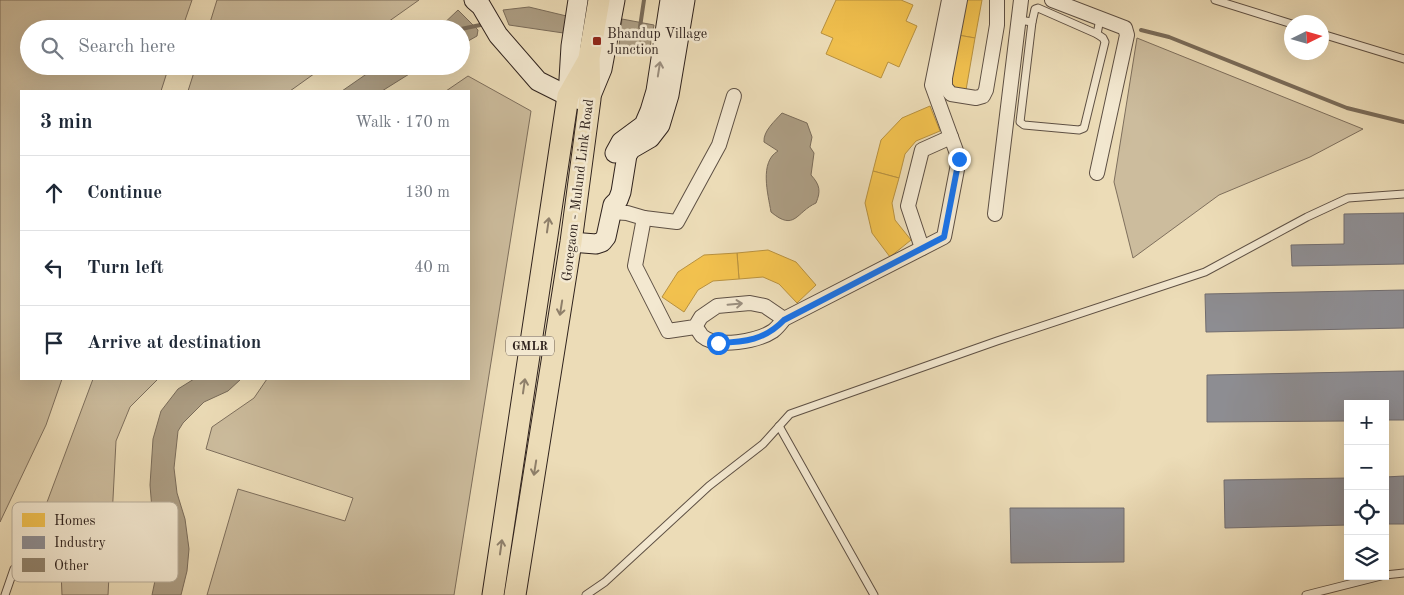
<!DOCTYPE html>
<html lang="en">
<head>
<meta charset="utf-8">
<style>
  :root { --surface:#fff; --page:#f2f2f3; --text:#1f2937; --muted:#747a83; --line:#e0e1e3 }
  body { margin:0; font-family:"Old Standard TT",serif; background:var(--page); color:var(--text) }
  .controls { position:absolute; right:15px; bottom:15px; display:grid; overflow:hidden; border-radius:0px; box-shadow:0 5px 20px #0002 }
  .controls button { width:45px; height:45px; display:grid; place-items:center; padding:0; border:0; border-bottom:1px solid var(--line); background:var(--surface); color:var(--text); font:25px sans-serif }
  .compass { position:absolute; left:1284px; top:15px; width:45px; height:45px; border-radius:50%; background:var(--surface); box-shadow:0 5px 20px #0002; rotate:85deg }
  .stop { position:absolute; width:15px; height:15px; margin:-11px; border:4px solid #1a73e8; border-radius:50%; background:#fff }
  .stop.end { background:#1a73e8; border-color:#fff; box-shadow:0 1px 5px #0008 }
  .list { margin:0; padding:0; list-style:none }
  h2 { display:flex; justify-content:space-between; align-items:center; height:65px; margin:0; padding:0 20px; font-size:21px }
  h2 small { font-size:16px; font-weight:400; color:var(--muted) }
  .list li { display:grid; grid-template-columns:32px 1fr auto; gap:15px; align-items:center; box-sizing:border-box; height:75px; padding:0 20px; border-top:1px solid var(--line) }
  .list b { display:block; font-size:19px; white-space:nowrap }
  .list em { font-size:16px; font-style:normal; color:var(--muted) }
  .icon { flex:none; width:28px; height:28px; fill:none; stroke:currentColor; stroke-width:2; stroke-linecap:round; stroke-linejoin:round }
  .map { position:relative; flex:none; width:1404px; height:595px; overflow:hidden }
  .search { position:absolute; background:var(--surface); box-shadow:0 5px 20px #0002; left:20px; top:20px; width:450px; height:55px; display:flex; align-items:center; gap:12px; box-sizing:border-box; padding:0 18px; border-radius:28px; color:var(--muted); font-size:19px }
  .panel { position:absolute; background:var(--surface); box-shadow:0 5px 20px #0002; left:20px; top:90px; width:450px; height:290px; border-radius:0px }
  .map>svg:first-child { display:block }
</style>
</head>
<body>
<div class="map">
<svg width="1404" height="595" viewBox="0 0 1404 595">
  <rect width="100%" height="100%" fill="#ecdcb7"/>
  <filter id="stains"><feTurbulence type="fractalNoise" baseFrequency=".004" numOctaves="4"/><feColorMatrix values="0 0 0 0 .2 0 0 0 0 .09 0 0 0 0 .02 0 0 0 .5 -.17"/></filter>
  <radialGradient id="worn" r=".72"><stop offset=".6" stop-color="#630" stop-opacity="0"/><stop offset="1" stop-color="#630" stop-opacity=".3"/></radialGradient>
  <g fill="#ccbc9d" stroke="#7e6f5d">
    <path d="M 0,0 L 192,0 L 182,29 L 29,29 L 29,66 L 169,66 L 161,91 L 21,91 L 21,379 L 62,379 L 46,425 L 0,522 Z"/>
    <path d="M 217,0 L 419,0 L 378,29 L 208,29 Z"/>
    <path d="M 1137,38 L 1363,129 L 1310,157 L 1219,195 L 1133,258 L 1114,182 Z"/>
    <path d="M 196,66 L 325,66 L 290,91 L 188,91 Z"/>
    <path d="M 468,76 L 531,111 L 454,595 L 207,595 L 238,489 L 345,521 L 353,498 L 206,449 L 212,427 L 254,398 L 267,379 L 469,379 L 469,91 L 446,91 Z"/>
    <path d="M 93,379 L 158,379 L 130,407 L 116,441 L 108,595 L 62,595 L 61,571 L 55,546 L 34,537 Z"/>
  </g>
  <g fill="#ac9d83" stroke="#7a6c5a">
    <path d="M 529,7 L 579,19 L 577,35 L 509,25 L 503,10 Z"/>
    <path d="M 458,10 L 478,30 L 477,36 L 461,45 L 461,29 L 438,29 Z"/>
    <path d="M 622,19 L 654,25 L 649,53 L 619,46 Z"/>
    <path d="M 378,66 L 422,66 L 382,91 L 342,91 Z"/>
    <path d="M 782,113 L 807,123 L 812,137 L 810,147 L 814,153 L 811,175 C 820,185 821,191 816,203 C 796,212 795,232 771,212 C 768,194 759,162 778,151 L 764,142 C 763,131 775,121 782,113 Z"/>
    <path d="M 194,379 L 241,379 L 228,391 L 204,402 L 183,423 L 178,431 L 174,468 L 177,493 L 185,519 L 189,549 L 187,571 L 181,595 L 152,595 L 157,571 L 150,485 L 153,439 L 161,411 L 178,389 Z"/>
  </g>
  <g fill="#f2c14e" stroke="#b8913f">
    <path d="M 836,0 L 901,0 L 913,5 L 906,21 L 917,26 L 899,67 L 888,62 L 881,78 L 826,54 L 833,38 L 821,33 Z"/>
    <path d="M 964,0 L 982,0 L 975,38 L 958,35 Z"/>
    <path d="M 958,35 L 975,38 L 966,90 L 948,87 Z"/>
    <path d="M 930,106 L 940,131 L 916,141 L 905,154 L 899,178 L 873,171 L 881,140 L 902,118 Z"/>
    <path d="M 873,171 L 899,178 L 892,203 L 895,220 L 911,240 L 890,257 L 872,233 L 865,203 Z"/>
    <path d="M 768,250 L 796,262 L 816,285 L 797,303 L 779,284 L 763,277 L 739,279 L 737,253 Z"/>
    <path d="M 737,253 L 739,279 L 713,281 L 698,290 L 684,312 L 662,297 L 678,272 L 704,255 Z"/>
  </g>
  <g fill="#8d8d92" stroke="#716d6f">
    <path d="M 1404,213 L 1404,264 L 1292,266 L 1291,245 L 1344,244 L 1344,214 Z"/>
    <path d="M 1404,290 L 1404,328 L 1206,332 L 1205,294 Z"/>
    <path d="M 1404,371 L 1404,420 L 1385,420 L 1385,404 L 1348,404 L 1348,421 L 1207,422 L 1207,375 Z"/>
    <path d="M 1404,476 L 1404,524 L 1385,524 L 1385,477 Z"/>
    <path d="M 1348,478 L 1348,525 L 1225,528 L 1224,480 Z"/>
    <path d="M 1010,508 L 1124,508 L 1124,562 L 1011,563 Z"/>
  </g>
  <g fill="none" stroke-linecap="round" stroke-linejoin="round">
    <g stroke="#7a6c5a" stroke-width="4">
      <path d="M 640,27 L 644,0"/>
      <path d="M 461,29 L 485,24"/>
      <path d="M 1141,30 L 1169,37 L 1347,108 L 1404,122"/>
    </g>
    <g stroke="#5e5044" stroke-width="9">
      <g id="lane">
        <path d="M 1215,0 L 1292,24"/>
        <path d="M 1019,20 L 1032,22 L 1020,122 L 1024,125 L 1079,130 L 1084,128 L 1105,42 L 1103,38 L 1097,34 L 1100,19"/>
        <path d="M 1032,22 L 1035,9 L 1038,8 L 1097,34"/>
        <path d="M 1322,34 L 1404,59"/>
        <path d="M 779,426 L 874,595"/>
        <path d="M 1385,575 L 1404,573"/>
        <path d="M 5,595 L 14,569"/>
        <path d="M 586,595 L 605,582 L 709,486 L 763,444 L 790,414 L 997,341 L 1205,272 L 1307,217 L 1348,198 L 1404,194"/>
        <path d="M 1306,595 L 1381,576"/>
      </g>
    </g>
    <g stroke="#5e5044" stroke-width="16">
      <g id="street">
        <path d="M 960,0 L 945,78 L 945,87 L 951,94 L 976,98 L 983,96 L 986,90 L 997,25 L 997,0"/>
        <path d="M 1052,0 L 1125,28 L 1127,35 L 1097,173"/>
        <path d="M 611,212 L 627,213 L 644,218 L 635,266 L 668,331 L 695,327 L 701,317 L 717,306 L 750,303 L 765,306 L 784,319"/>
        <path d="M 995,214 L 1021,0"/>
        <path d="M 644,218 L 677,222 L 719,145 L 734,96"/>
        <path d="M 922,248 L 908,206 L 922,150 L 951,137"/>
        <path d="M 695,327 C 698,329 700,334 702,336 C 717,349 758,341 773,331 C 777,328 781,323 784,319 L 944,237 L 959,159 L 932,85 L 949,0"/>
      </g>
    </g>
    <g stroke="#2f221d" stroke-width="21">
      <g id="secondary">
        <path d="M 474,0 L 481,6 L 498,35 L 538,81 L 568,96 L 581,100"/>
        <path d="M 568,96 L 571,46 L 578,0"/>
        <path d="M 590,98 L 602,69 L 615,0"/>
        <path d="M 615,153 L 621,142 L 644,125 L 650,111 L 656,91 L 670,0"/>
        <path d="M 571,242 L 596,244 L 602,242 L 606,237 L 613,205 L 618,200 L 621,192 L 627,155 L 631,149 L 650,138 L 660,125 L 669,95 L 685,0"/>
      </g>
    </g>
    <g stroke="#2f221d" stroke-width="23">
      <g id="primary">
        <path d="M 493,595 L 568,96 L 588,61"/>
        <path d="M 515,595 L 571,242 L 590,99 L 589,58 L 599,0"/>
      </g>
    </g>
    <use href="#lane" stroke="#f3e8d0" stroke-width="7"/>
    <use href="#street" stroke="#f3e8d0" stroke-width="14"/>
    <use href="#secondary" stroke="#f3e8d0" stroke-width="19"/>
    <use href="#primary" stroke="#ecdcb7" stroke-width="21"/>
  </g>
  <defs><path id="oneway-shaft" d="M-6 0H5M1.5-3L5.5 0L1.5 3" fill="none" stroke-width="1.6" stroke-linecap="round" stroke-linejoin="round" transform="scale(1.25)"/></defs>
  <g stroke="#9b8f7f">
    <use href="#oneway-shaft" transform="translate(659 69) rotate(-81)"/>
    <use href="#oneway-shaft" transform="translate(735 304) rotate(-5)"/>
  </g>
  <g stroke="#8e7f6a">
    <use href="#oneway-shaft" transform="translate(548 225) rotate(-82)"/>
    <use href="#oneway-shaft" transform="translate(561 308) rotate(99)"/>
    <use href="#oneway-shaft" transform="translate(524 386) rotate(-82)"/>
    <use href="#oneway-shaft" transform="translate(535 468) rotate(99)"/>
    <use href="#oneway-shaft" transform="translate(501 547) rotate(-82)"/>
  </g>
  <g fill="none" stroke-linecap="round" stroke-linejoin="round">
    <path stroke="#1a73e8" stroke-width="6" d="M 718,343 C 745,342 765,340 784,320 L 944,237 L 959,159"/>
  </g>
  <rect fill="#8f2418" stroke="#f3e8d0" stroke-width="2" x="592" y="36" width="10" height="10" rx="2.5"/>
  <g text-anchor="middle" stroke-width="5" stroke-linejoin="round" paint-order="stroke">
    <rect fill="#f3e8d0" stroke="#6a5d53" stroke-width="1" x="506" y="336.5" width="48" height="19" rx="4"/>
    <g font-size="12" font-weight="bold" fill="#2f221d">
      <text x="530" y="350">GMLR</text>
    </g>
    <g font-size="14" fill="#2f221d" stroke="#f3e8d0" text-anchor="start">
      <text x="607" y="38">Bhandup Village<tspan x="607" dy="16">Junction</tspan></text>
    </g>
    <g font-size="14" fill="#2f221d" stroke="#f3e8d0">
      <text transform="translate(577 190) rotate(-83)" y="5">Goregaon - Mulund Link Road</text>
    </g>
  </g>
  <rect x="12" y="502" width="166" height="80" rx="8" fill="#f3e8d0" stroke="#b8ad9a" stroke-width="1"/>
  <rect x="22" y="513" width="23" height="14" fill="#f2c14e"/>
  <rect x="22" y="536" width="23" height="13" fill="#8d8d92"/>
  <rect x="22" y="558" width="23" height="14" fill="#91836d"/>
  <g font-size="14" fill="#2f221d">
    <text x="54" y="525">Homes</text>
    <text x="54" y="547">Industry</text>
    <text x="54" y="570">Other</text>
  </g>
  <rect width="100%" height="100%" filter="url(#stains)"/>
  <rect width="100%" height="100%" fill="url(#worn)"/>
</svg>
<div class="controls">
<button>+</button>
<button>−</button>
<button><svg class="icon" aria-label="locate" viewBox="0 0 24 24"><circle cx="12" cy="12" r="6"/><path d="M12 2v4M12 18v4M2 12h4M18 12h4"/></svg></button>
<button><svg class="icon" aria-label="layers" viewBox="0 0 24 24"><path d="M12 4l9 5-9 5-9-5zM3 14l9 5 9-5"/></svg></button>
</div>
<svg class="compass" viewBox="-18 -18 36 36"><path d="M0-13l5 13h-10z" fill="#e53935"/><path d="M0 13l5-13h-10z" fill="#747a83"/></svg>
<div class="stop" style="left:718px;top:343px"></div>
<div class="stop end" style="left:959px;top:159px"></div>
<div class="search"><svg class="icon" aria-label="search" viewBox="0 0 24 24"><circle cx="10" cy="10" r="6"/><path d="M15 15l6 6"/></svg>Search here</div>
<section class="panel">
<h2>3 min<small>Walk · 170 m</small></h2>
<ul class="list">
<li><svg class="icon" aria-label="ahead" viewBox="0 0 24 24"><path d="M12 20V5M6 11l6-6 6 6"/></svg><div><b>Continue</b></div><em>130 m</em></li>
<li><svg class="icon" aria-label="left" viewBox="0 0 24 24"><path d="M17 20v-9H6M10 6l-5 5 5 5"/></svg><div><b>Turn left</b></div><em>40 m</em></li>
<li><svg class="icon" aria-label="arrive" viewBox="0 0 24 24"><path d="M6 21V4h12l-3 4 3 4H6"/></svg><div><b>Arrive at destination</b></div></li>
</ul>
</section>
</div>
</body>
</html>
